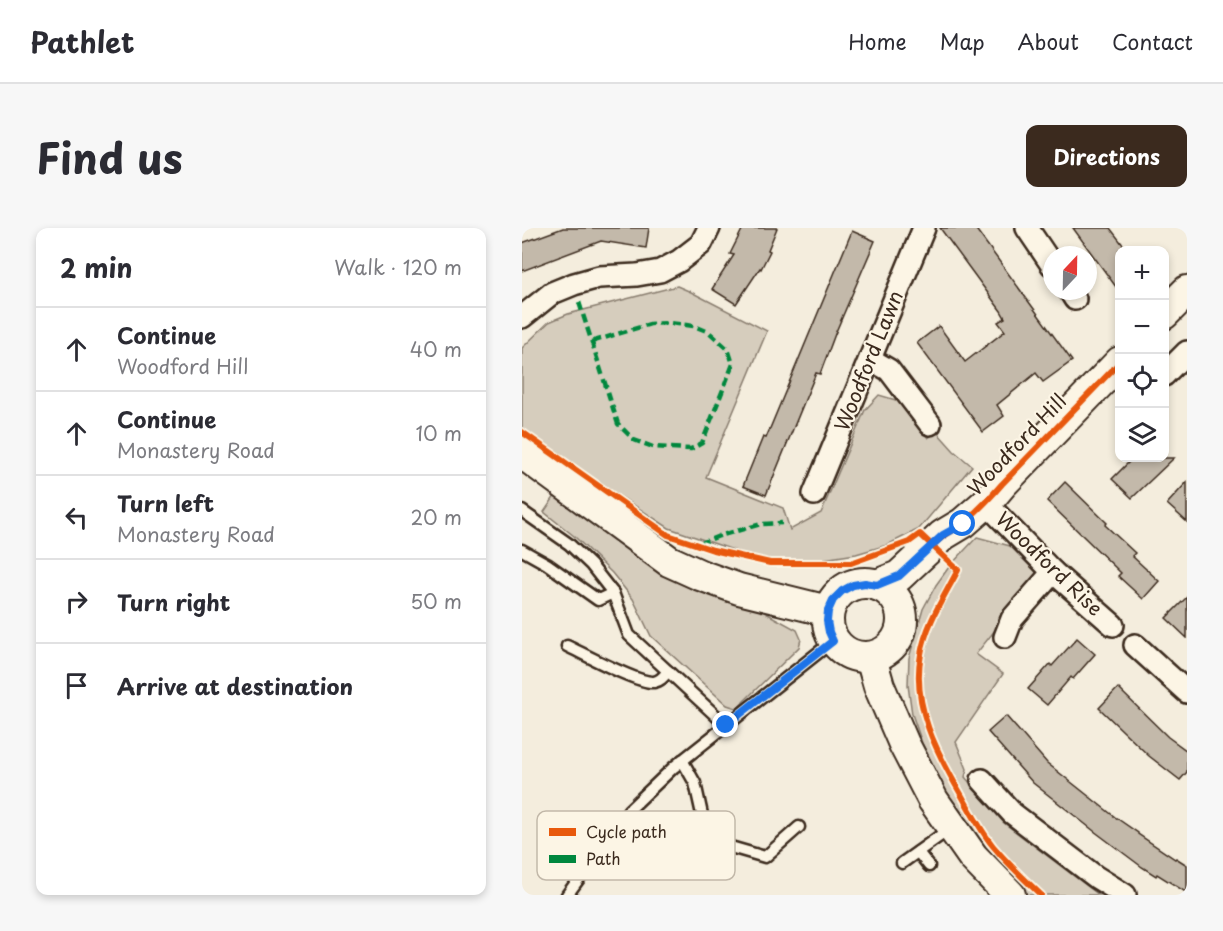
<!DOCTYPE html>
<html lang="en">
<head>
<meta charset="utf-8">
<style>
  :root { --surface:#fff; --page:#f7f7f7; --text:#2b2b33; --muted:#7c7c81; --line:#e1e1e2; --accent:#3b2a1e }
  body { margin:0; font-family:"Playpen Sans",sans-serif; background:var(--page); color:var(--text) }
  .controls { position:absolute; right:18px; top:18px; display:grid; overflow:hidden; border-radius:12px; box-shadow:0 3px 9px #0003 }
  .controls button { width:54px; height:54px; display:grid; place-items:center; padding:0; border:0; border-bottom:2px solid var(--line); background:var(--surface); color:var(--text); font:30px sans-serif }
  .compass { position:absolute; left:521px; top:18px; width:54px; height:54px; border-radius:50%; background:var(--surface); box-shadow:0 3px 9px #0003; rotate:22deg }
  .stop { position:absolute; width:18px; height:18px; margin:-14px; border:4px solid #1a73e8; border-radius:50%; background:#fff }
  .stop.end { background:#1a73e8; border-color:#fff; box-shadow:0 2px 6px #0008 }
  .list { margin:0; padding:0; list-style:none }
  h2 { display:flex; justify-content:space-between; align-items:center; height:78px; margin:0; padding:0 24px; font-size:26px }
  h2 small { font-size:20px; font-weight:400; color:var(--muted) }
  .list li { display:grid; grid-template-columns:39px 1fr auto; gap:18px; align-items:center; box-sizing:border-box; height:84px; padding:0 24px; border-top:2px solid var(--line) }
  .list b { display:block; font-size:22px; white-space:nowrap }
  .list p { margin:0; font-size:20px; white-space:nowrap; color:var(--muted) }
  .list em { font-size:20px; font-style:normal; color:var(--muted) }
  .icon { flex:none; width:33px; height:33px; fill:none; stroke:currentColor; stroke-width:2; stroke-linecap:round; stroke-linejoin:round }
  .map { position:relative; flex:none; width:665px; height:667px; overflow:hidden; border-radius:12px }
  header { display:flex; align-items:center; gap:36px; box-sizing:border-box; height:84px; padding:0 30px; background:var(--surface); border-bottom:2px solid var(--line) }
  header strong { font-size:28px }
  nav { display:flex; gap:33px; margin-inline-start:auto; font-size:21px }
  .intro { display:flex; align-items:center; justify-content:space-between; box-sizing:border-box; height:144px; padding:0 36px }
  h1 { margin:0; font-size:42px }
  .button { padding:15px 27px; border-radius:12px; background:var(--accent); color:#fff; font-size:21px; font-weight:700 }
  main { display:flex; gap:36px; padding:0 36px }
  aside { flex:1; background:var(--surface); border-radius:12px; box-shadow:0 3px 9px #0003 }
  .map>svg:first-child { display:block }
</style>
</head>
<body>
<header>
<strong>Pathlet</strong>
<nav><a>Home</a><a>Map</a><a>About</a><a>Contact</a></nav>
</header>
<div class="intro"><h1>Find us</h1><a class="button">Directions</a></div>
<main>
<aside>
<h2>2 min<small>Walk · 120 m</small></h2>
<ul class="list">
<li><svg class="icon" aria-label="ahead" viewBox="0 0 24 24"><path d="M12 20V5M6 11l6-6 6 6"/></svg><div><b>Continue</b><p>Woodford Hill</p></div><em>40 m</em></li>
<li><svg class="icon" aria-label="ahead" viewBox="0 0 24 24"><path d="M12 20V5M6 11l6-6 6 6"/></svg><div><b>Continue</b><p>Monastery Road</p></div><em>10 m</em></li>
<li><svg class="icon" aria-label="left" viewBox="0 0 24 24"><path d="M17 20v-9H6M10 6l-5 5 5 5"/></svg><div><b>Turn left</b><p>Monastery Road</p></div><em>20 m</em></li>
<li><svg class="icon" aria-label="right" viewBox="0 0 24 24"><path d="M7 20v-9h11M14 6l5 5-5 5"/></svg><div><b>Turn right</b></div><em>50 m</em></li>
<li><svg class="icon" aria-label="arrive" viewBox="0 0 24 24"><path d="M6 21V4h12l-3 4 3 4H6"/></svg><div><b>Arrive at destination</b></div></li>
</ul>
</aside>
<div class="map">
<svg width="665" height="667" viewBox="0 0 665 667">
  <rect width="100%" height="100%" fill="#f4eddd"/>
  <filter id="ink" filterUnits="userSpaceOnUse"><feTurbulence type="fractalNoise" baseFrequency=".0167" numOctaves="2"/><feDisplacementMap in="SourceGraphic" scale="12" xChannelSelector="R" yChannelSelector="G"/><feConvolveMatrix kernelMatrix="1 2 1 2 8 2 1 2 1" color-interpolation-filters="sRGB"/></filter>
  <g filter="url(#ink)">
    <g fill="#d6cdbd" stroke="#887c6e" stroke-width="1.5">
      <path d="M 155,58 L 169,64 L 245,103 L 184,249 L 261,280 L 268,302 L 299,285 L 343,182 L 357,167 L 377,173 L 406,210 L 415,204 L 432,223 L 450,238 L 397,301 L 365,317 L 334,326 L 275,335 L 229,328 L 147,300 L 89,262 L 88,264 L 0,199 L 0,120 L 27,94 L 46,86 Z"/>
      <path d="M 37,262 L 191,363 L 242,384 L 275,402 L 279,411 L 277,419 L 218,477 L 214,480 L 205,477 L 129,408 L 111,371 L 90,345 L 52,308 L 22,284 Z"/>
      <path d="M 455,309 L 488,318 L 517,347 L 454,426 L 481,446 L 434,514 L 445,541 L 443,549 L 482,595 L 577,667 L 505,667 L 501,664 L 467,628 L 432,579 L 400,515 L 390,486 L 386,457 L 387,430 L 401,381 L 414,357 L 427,339 Z"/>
    </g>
    <g fill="#c3b9aa" stroke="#3b2a1e" stroke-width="1.5">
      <path d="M 41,0 L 127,0 L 124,20 L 79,13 L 0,43 L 0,15 Z"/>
      <path d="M 221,0 L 255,0 L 246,22 L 248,23 L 239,41 L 238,40 L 214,76 L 190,61 L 212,27 L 208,26 Z"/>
      <path d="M 418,0 L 453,0 L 550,133 L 521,154 L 514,145 L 475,177 L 482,188 L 461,204 L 395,115 L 417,98 L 443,134 L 483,103 L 476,94 L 483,90 L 479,83 Z"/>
      <path d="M 551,0 L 588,0 L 605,22 L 597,22 L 597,63 Z"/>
      <path d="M 330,3 L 353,13 L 313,106 L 298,146 L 294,145 L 244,267 L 221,258 L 241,209 L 244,210 Z"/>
      <path d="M 611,230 L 652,230 L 610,270 L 590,251 Z"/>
      <path d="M 543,254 L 585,295 L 583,297 L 613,325 L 610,328 L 637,353 L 621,371 L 596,348 L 599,345 L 525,273 Z"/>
      <path d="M 665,254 L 665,294 L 645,276 Z"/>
      <path d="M 665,369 L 665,410 L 644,390 Z"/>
      <path d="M 555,410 L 573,426 L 551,451 L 549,449 L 525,477 L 506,461 L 528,436 L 530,438 Z"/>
      <path d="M 596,460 L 646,509 L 665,523 L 665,544 L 658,552 L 627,528 L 577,480 Z"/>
      <path d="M 484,488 L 525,535 L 593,589 L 616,605 L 616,606 L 653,631 L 654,630 L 665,637 L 665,665 L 635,646 L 634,648 L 620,639 L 572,603 L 511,555 L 466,504 Z"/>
    </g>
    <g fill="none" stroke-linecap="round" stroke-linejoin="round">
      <g stroke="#3b2a1e" stroke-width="15">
        <g id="lane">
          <path d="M 0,283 L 47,316 L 69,337 L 91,365 L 107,407 L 204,497"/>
          <path d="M 0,322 L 25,336 L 76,372 L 91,365"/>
          <path d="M 45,418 C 62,426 117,456 132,454 C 139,453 142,448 146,443"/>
          <path d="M 160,532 L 173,555 L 181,591 L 205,618 L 243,629 L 277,599"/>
          <path d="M 396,624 L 407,638"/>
          <path d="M 380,635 L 429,600"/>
          <path d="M 45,667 L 107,582 L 152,539 L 311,413"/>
        </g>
      </g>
      <g stroke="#3b2a1e" stroke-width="26">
        <g id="street">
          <path d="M 505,0 L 530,37"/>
          <path d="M 548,63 L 553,71"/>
          <path d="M 0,89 L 30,65 L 52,56 L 77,49 L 115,47 L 138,43 L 157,33 L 179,16 L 187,0"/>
          <path d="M 348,131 L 367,142 L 408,196"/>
          <path d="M 642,147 L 665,124"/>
          <path d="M 292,266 L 402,0"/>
          <path d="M 464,275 L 531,344 L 591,397"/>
          <path d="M 483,409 L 490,391 L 531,344"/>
          <path d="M 613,417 L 665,464"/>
          <path d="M 460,552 L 490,585 L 574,649 L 603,667"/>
        </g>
      </g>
      <g stroke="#3b2a1e" stroke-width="34">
        <g id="secondary">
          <path d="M 642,86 L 665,63"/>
          <path d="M 0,225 L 147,333 L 178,347 L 217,361 L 306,383"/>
          <circle cx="343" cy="392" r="37"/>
          <path d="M 355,357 L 377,348 L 421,307 L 441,295 L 464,275 L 480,256 L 598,134"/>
          <path d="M 349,430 L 357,458 L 382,516 L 411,572 L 451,629 L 488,667"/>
        </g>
      </g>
      <use href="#lane" stroke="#fcf5e5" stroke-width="10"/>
      <use href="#street" stroke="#fcf5e5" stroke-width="21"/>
      <use href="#secondary" stroke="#fcf5e5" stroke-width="30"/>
      <g stroke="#00873e" stroke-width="4.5" stroke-dasharray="9 4.5" stroke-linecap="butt">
        <path d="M 57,74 L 96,196 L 112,212 L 131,219 L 169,221 L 180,215 L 211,136 L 206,121 L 187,104 L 172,98 L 148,95 L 128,96 L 69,114"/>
        <path d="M 177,316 L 197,308 L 239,296 L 260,295"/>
      </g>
      <g stroke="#fcf5e5" stroke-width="10">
        <g id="cycleway">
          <path d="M 0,204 L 146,307 L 191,322 L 248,335 L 329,335 L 387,314 L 398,306 L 436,342 C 422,369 404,396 399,426 C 389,477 415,525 440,568 C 449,584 459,603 471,618 C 486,636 502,651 519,667"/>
          <path d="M 410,317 C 421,307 431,303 442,294 C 456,283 468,270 480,256 L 598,134"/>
        </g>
      </g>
      <use href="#cycleway" stroke="#e8590c" stroke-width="6"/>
    </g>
  </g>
  <g fill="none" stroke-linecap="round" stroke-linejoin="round" filter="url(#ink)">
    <path stroke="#1a73e8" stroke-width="8" d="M 204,497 L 311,413 L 307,404 L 305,393 L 306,383 L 311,372 L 320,363 L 331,357 L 343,355 L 355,357 L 377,348 L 421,307 L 441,296"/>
  </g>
  <g text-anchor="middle" stroke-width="4.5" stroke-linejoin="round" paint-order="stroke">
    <g font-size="20" fill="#3b2a1e" stroke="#fcf5e5">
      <text transform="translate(347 133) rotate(-68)" y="7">Woodford Lawn</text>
      <text transform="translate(495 217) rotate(-46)" y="7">Woodford Hill</text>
      <text transform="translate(527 336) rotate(44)" y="7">Woodford Rise</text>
    </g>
  </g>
  <rect x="15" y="583" width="198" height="69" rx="9" fill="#fcf5e5" stroke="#c2b8a9" stroke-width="1.5"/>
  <rect x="27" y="600" width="27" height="8" fill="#e8590c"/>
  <rect x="27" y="627" width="27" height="8" fill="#00873e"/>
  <g font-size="16" fill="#3b2a1e">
    <text x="64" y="610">Cycle path</text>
    <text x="64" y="637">Path</text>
  </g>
</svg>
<div class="controls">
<button>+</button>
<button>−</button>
<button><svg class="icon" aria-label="locate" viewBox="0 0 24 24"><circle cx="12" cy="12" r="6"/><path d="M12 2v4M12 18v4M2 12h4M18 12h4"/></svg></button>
<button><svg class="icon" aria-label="layers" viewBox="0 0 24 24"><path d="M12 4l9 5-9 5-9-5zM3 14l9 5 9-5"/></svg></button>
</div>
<svg class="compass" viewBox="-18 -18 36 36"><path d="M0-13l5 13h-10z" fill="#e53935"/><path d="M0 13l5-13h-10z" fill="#7c7c81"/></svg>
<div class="stop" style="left:441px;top:296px"></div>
<div class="stop end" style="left:204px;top:497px"></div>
</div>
</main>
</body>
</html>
